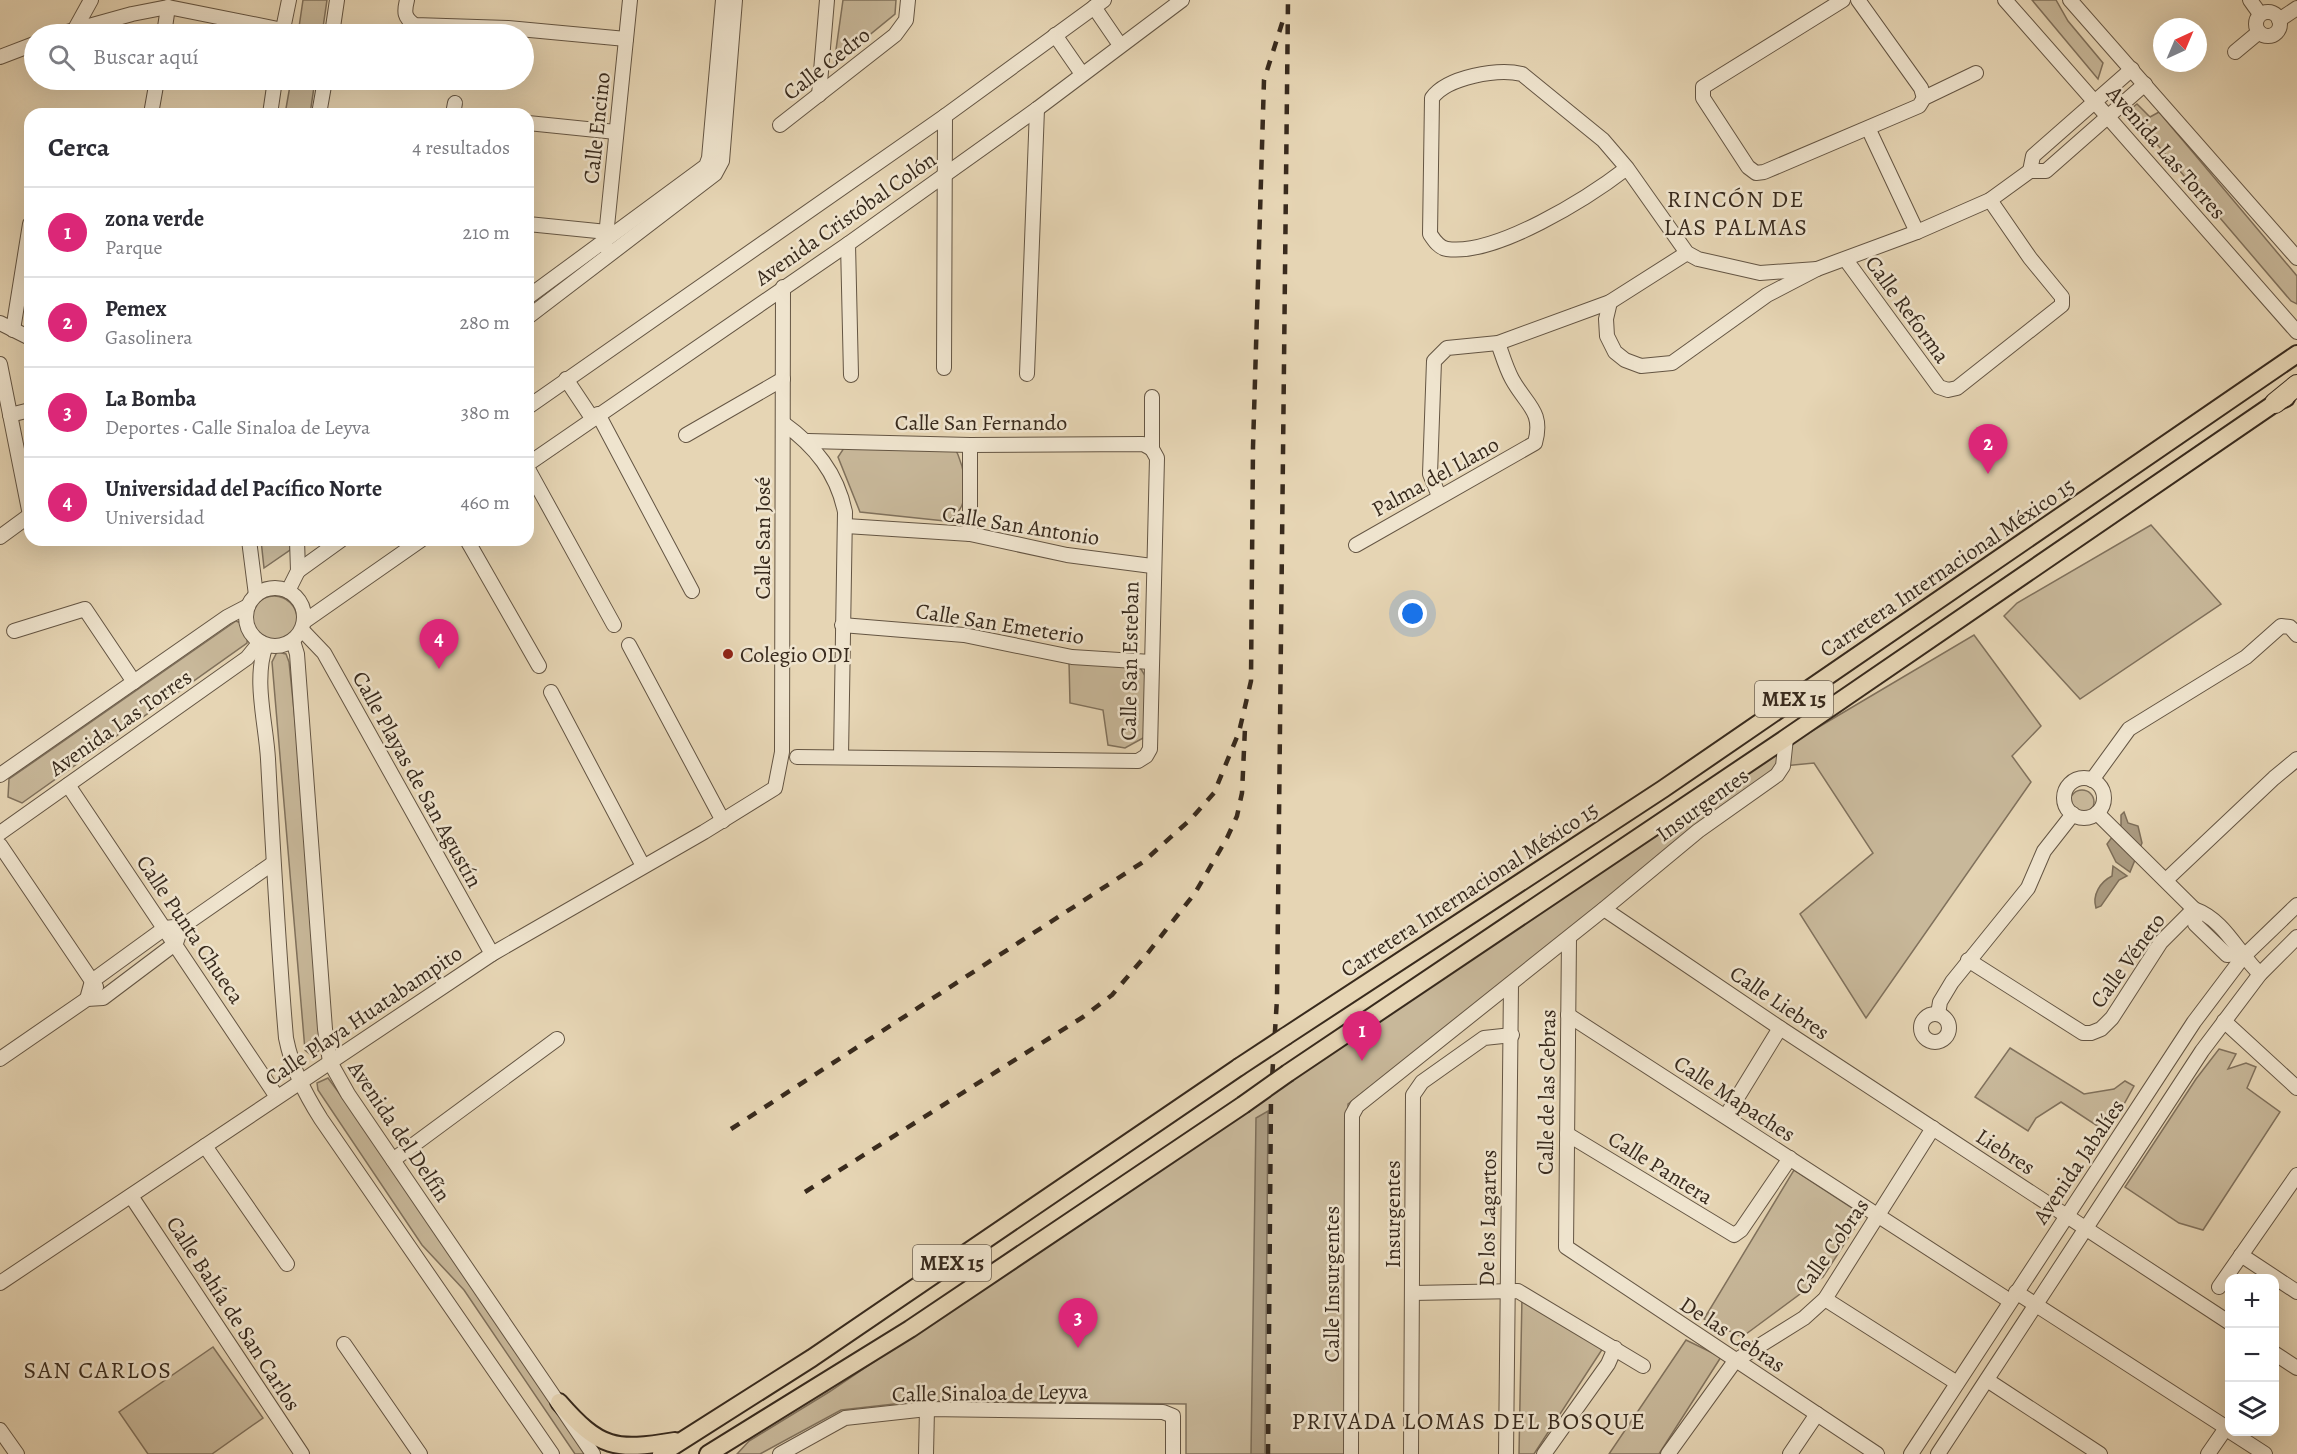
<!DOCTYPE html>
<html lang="es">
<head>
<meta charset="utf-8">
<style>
  :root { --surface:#fff; --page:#f7f7f7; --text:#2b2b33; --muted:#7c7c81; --line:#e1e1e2; --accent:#db2777 }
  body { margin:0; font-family:Alegreya,serif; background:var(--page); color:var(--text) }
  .controls { position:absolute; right:18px; bottom:18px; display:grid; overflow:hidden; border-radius:12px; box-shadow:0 6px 24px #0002 }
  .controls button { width:54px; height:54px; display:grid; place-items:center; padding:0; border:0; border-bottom:2px solid var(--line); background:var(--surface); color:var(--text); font:30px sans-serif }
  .compass { position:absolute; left:2153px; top:18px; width:54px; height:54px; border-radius:50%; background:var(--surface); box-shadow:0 6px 24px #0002; rotate:44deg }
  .you { position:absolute; left:1413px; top:614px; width:21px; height:21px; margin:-15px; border:4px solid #fff; border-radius:50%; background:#1a73e8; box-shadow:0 0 0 9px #1a73e833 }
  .badge { display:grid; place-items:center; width:39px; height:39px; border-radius:50%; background:var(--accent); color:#fff; font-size:20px; font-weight:700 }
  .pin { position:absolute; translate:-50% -50px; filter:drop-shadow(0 2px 3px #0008) }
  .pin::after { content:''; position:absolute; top:32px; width:21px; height:18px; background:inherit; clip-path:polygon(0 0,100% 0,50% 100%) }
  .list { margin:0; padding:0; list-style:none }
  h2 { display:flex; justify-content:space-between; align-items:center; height:78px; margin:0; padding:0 24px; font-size:26px }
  h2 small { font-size:20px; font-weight:400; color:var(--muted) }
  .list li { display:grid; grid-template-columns:39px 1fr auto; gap:18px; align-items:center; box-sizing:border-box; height:90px; padding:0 24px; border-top:2px solid var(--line) }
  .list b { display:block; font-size:22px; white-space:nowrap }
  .list p { margin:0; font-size:20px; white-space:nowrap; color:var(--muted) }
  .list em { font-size:20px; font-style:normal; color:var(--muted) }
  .icon { flex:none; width:33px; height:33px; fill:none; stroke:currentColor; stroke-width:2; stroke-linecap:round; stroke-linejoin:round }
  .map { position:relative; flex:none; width:2297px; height:1454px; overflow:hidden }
  .search { position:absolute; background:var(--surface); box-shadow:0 6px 24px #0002; left:24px; top:24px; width:510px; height:66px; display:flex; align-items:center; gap:15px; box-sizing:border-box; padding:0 21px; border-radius:33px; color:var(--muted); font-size:22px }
  .panel { position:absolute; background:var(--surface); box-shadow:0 6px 24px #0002; left:24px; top:108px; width:510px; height:438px; border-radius:18px }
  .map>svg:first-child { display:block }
</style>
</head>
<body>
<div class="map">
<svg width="2297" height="1454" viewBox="0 0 2297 1454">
  <rect width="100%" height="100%" fill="#e6d5b4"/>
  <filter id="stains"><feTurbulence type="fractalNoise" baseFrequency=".00333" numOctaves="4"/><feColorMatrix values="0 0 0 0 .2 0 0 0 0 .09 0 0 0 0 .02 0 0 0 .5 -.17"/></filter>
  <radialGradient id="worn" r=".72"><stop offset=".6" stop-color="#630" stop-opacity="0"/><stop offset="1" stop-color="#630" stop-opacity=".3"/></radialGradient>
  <g fill="#c8b89a" stroke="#80715c" stroke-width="1.5">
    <path d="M 303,0 L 327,0 L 322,34 L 298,34 Z"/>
    <path d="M 843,0 L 896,0 L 895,14 L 834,64 Z"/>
    <path d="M 2032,0 L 2056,0 L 2068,21 L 2103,63 L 2098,79 Z"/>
    <path d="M 291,80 L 315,80 L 310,114 L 285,114 Z"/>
    <path d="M 2137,104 L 2150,117 L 2159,112 L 2297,276 L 2297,304 L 2291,301 L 2132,115 L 2132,108 Z"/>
    <path d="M 953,444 C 965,467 976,509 945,521 L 860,512 L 838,457 L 844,448 Z"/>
    <path d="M 2151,525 L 2221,604 L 2080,699 L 2004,616 L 2017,603 Z"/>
    <path d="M 261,540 L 291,540 L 290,550 L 264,568 Z"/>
    <circle cx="274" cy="619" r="23"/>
    <path d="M 236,621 L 241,623 L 248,631 L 247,643 L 22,803 L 8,797 L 9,779 Z"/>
    <path d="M 1974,635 L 2041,726 L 2012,756 L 2031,782 L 1866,1018 L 1800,914 L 1873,853 L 1814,763 L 1783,766 L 1348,1104 L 1348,1454 L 1186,1454 L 1186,1404 L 921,1401 L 841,1410 L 760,1454 L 737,1454 L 749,1441 L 829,1392 L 1790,744 Z"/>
    <path d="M 277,652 L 286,654 L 289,662 L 300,769 L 320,1035 L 319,1051 L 311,1055 L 305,1050 L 272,662 Z"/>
    <path d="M 1069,662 L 1141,669 L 1147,679 L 1145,737 L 1125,748 L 1108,745 L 1103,710 L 1070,703 Z"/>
    <circle cx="2082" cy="802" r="12"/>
    <path d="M 2010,1048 L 2084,1094 L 2114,1089 L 2125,1081 L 2134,1086 L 2108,1133 L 2061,1102 L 2036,1118 L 2028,1131 L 1975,1097 Z"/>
    <path d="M 2219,1049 L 2236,1054 L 2228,1069 L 2246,1063 L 2256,1067 L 2247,1088 L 2280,1112 L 2203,1230 L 2179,1223 L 2125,1187 L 2196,1079 Z"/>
    <path d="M 328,1078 L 364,1127 L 588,1454 L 575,1454 L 464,1290 L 422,1245 L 318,1090 L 317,1083 Z"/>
    <path d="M 1794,1170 L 1863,1215 L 1823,1277 L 1742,1337 L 1704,1319 Z"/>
    <path d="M 1522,1296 L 1605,1345 L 1534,1454 L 1519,1454 Z"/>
    <path d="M 1686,1340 L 1721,1357 L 1659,1454 L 1609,1454 Z"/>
    <path d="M 213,1347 L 263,1418 L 212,1454 L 148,1454 L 119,1412 Z"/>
  </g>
  <g fill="#ab9b81" stroke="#7d6e59" stroke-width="1.5">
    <path d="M 2124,812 L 2128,823 L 2138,826 L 2142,843 L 2130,872 L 2116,862 L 2107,844 L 2121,825 L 2121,815 Z"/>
    <path d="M 2113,866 L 2127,876 L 2119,880 L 2101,906 L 2096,908 C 2092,895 2100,882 2112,876 Z"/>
    <path d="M 1268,1111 L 1265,1454 L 1251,1454 L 1256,1118 Z"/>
  </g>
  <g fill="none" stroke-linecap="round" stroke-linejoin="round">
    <g stroke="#645543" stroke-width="16">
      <g id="minor">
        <path d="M 407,0 C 404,12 404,18 415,25 L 508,28 L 626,39"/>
        <path d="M 1843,0 L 1703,87 L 1703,98 L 1748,167 L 1756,173 L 1764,172 L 1919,106 L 1924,98 L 1976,73"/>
        <path d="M 1858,0 L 1921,88 L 1924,98"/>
        <path d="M 2005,0 L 2297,332"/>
        <path d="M 2070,0 L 2297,258"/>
        <path d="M 2250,0 L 2260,14"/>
        <path d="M 1094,7 L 1120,45"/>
        <circle cx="2268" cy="24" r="12"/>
        <path d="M 2279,20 L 2297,8"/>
        <path d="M 75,29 L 91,0"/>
        <path d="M 60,34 L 132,14 L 168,7 L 283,30"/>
        <path d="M 164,34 L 168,7"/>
        <path d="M 282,34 L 289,0"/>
        <path d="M 332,34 L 337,0"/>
        <path d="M 1055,35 L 1082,74"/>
        <path d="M 2235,52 L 2259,32"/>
        <path d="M 0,57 L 34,44"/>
        <path d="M 819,95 L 827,0"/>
        <path d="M 151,114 L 157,80"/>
        <path d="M 270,114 L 275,80"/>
        <path d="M 319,114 L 325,80"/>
        <path d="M 453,114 L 455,103"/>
        <path d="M 528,123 L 616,132"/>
        <path d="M 780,125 L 895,35 L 906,20 L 908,0"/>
        <path d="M 1869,130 L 1917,232"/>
        <path d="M 1627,168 C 1588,198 1496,256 1447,249 C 1439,248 1434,240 1430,234 L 1432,98 C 1447,77 1498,68 1522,74 L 1603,140 L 1627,168 L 1687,253 L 1698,259 L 1760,273 L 1817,269"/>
        <path d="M 2030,171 L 2033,156 L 2132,69"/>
        <path d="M 528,224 L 607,232"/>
        <path d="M 848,244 L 851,375"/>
        <path d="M 605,246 L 630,0"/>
        <path d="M 1846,260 L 1939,387 L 1948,390 L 1957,388 L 2062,305 L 2062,297 L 2030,258 L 1990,200"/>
        <path d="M 528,297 L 706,166 L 709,158 L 723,0"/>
        <path d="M 1610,302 L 1606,319 L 1607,336 L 1615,352 L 1625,360 L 1641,366 L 1672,363 L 1767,295 L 1817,269 L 1917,232 L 1990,200 L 2030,171 L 2046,171 L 2145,84"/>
        <path d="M 528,317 L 715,174 L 722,161 L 735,0"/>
        <path d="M 0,323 L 30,338"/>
        <path d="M 13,330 L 30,224"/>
        <path d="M 0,364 L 30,515"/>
        <path d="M 944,368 L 945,116"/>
        <path d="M 1027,374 L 1037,109"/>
        <path d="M 566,379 L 592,418"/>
        <path d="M 528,407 L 945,116 L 1104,0"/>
        <path d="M 598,414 L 692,591"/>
        <path d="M 10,415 L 30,410"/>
        <path d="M 783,423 C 815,446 837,473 845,512 L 841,756"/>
        <path d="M 686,435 L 783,379"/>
        <path d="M 808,441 L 970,445 L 1143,444 L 1152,449"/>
        <path d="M 528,464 L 848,244 L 1037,109 L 1182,0"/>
        <path d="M 528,469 L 614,625"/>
        <path d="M 1439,496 L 1430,474 L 1434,361 L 1447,348 L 1498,343 L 1610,302 L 1687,253"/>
        <path d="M 846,526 L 970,534 L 1067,555 L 1152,566"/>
        <path d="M 970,534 L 970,445"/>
        <path d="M 0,537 L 30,515"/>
        <path d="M 249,540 L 256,595"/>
        <path d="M 467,540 L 539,666"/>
        <path d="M 1356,545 L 1535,443 C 1544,411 1526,405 1512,379 C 1506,368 1502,354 1498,343"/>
        <path d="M 298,571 L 341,540"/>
        <circle cx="275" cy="617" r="29"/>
        <path d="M 288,591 L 298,571 L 297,540"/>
        <path d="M 305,621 L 421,540"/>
        <path d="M 842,625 L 964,635 L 1072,657 L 1151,662"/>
        <path d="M 302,630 L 324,653 L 492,954"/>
        <path d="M 14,631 L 85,609 L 134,682"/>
        <path d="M 293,641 L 297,654 L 325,1029 L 330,1062 L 348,1094 L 593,1454"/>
        <path d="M 266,645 C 253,679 266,723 268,759 C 273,852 278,945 286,1038 C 292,1068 304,1092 321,1119 L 552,1454"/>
        <path d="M 629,645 L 723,821"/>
        <path d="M 551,692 L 643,866"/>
        <path d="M 797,757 L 1138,761 L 1146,756 L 1150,749 L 1157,458 L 1152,449 L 1152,397"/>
        <path d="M 0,775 L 227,617 L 248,606"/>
        <circle cx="2084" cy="798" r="20"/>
        <path d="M 2092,780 L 2129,729 L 2246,657 L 2281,626 L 2290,627 L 2297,635"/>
        <path d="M 68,785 L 277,1097"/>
        <path d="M 2097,813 L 2194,909 C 2225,920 2237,952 2260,974"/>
        <path d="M 0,833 L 247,658 L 260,642"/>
        <path d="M 0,845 L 96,987"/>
        <path d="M 2166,880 L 2274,778 L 2297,759"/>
        <path d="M 1604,909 L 1780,1028 L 2230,1323"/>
        <path d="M 2195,910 L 2195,924 L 2227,955 L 2240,954"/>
        <path d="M 1569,938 L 1566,1247 L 1877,1454"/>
        <path d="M 1968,960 L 2083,1033 L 2091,1033 L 2101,1029 L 2112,1018 L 2161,942 L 2194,909"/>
        <path d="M 87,999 L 92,981 L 165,928 L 183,926 L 272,864"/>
        <circle cx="1935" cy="1028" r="14"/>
        <path d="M 1938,1014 L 1940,1002 L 1952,982 L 2028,888 L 2044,851 L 2073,814"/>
        <path d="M 1568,1015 L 2010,1301"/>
        <path d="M 2224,1021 L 2297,1088"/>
        <path d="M 0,1059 L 87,999 L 103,998 L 176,943 L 178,937"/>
        <path d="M 1726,1116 L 1780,1028"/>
        <path d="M 1567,1134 L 1734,1235 L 1741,1230 L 1790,1158"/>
        <path d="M 205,1146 L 287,1264"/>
        <path d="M 393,1160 L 557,1039"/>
        <path d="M 131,1196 L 302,1454"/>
        <path d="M 2241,1255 L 2297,1292"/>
        <path d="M 0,1283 L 492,954 L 704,832 L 775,788 L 782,752 L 783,287"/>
        <path d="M 2219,1287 L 2297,1175"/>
        <path d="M 2016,1292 L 2230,1430"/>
        <path d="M 1412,1293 L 1518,1291 L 1643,1366"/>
        <path d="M 1825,1299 L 1957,1383"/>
        <path d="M 344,1344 L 420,1454"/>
        <path d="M 2274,1353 L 2297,1368"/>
        <path d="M 1987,1380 L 2100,1454"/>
        <path d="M 0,1430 L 17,1454"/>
        <path d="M 2231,1432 L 2265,1454"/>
        <path d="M 780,1454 L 845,1418 L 927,1409 L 1163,1412 L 1173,1416 L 1173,1454"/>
        <path d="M 926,1454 L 927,1409"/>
        <path d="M 1351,1454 L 1352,1115 L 1357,1106 L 1604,909 L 1698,831 L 1777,775 L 1783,766 L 1786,738"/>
        <path d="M 1411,1454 L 1413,1095 L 1422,1082 L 1484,1038 L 1512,1035"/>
        <path d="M 1506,1454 L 1511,984"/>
        <path d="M 1544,1454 L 1608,1364 L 1615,1348"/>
        <path d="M 1668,1454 L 1735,1361 L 1804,1318 L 1825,1299 L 1933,1128"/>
        <path d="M 1790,1454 L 1817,1414"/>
        <path d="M 1911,1454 L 2194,1022 L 2243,957 L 2297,905"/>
        <path d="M 1938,1454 L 2202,1051 L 2260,974 L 2297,937"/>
        <path d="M 2208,1454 L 2226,1428"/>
      </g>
    </g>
    <g stroke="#382a1d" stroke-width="20">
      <g id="major">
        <path d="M 1286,1036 L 1663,789 L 2297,354"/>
        <path d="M 1288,1073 L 1786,738 L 2275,403 L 2286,398"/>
        <path d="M 559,1402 C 600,1449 615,1451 675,1441"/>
        <path d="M 661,1454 L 812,1358 L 1239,1067"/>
        <path d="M 708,1454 L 910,1329 L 1243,1105"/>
      </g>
    </g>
    <g stroke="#382a1d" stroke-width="22">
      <path id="highway" d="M 2275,403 L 2297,385"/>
    </g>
    <use href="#minor" stroke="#efe4ce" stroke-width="14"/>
    <use href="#major" stroke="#e6d5b4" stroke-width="16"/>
    <use href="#highway" stroke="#e6d5b4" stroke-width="20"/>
    <g stroke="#382a1d" stroke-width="4.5" stroke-dasharray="10 10" stroke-linecap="butt">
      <path d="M 731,1129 L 1143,862 L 1191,819 L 1214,793 L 1239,732 L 1251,681 L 1253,447 L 1264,80 L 1284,17"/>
      <path d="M 805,1192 L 1083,1017 L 1112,995 L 1147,954 L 1195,893 L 1227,838 L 1237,816 L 1242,793 L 1245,728"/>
      <path d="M 1268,1454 L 1271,1095 L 1277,999 L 1288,0"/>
    </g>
    <g stroke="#382a1d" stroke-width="20" stroke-linecap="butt">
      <g id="major-bridge">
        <path d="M 1239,1067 L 1286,1036"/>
        <path d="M 1243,1105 L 1288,1073"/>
      </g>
    </g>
    <use href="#major-bridge" stroke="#e6d5b4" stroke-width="16"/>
  </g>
  <circle fill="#8f2418" stroke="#efe4ce" stroke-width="2" cx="728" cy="654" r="6"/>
  <g text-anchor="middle" stroke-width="5" stroke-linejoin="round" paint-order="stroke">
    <g fill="#efe4ce" stroke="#6f6252" stroke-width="1.5">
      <rect x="1755" y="681" width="78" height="36" rx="4.5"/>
      <rect x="913" y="1245" width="78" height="36" rx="4.5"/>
    </g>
    <g font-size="21" font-weight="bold" fill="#382a1d">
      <text x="1794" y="706">MEX 15</text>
      <text x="952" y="1270">MEX 15</text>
    </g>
    <g font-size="22" fill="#382a1d" stroke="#efe4ce">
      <text transform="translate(826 63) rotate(-38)" y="8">Calle Cedro</text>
      <text transform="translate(596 128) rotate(-84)" y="8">Calle Encino</text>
      <text transform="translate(2167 152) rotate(49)" y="8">Avenida Las Torres</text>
      <text transform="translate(845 218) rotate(-35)" y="8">Avenida Cristóbal Colón</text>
      <text transform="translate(1908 309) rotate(54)" y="8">Calle Reforma</text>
      <text x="981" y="430">Calle San Fernando</text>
      <text transform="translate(1435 476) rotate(-29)" y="8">Palma del Llano</text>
      <text transform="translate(1021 525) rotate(9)" y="8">Calle San Antonio</text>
      <text transform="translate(762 538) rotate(-90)" y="8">Calle San José</text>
      <text transform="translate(1947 567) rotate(-34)" y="8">Carretera Internacional México 15</text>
      <text transform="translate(1000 623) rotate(9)" y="8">Calle San Emeterio</text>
      <text transform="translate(1129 661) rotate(-89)" y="8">Calle San Esteban</text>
      <text transform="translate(120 722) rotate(-35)" y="8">Avenida Las Torres</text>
      <text transform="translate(418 779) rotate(61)" y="8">Calle Playas de San Agustín</text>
      <text transform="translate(1702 804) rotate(-36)" y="8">Insurgentes</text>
      <text transform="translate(1469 889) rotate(-33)" y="8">Carretera Internacional México 15</text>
      <text transform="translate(191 929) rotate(56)" y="8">Calle Punta Chueca</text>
      <text transform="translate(2127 960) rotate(-54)" y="8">Calle Véneto</text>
      <text transform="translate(1780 1002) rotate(34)" y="8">Calle Liebres</text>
      <text transform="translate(363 1015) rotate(-34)" y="8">Calle Playa Huatabampito</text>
      <text transform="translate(1546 1092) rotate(-89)" y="8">Calle de las Cebras</text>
      <text transform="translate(1735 1098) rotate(33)" y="8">Calle Mapaches</text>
      <text transform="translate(400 1131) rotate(56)" y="8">Avenida del Delfín</text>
      <text transform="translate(2006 1151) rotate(33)" y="8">Liebres</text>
      <text transform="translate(2078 1161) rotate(-56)" y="8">Avenida Jabalíes</text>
      <text transform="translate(1661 1167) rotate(32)" y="8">Calle Pantera</text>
      <text transform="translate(1392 1214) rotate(-90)" y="8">Insurgentes</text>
      <text transform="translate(1487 1218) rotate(-89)" y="8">De los Lagartos</text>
      <text transform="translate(1831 1246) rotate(-55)" y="8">Calle Cobras</text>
      <text transform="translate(1331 1284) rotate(-90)" y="8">Calle Insurgentes</text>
      <text transform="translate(234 1313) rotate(57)" y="8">Calle Bahía de San Carlos</text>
      <text transform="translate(1733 1334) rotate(33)" y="8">De las Cebras</text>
      <text transform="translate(990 1392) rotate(-1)" y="8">Calle Sinaloa de Leyva</text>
    </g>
    <g font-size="22" fill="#382a1d" stroke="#efe4ce" text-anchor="start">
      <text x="740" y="662">Colegio ODI</text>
    </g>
    <g font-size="24" letter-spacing="1.5" fill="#382a1d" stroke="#efe4ce">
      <text x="1736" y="207">RINCÓN DE<tspan x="1736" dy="28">LAS PALMAS</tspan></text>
      <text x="98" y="1378">SAN CARLOS</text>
      <text x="1469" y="1429">PRIVADA LOMAS DEL BOSQUE</text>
    </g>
  </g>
  <rect width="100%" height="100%" filter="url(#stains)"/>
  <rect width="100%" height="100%" fill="url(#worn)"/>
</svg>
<div class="controls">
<button>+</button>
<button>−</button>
<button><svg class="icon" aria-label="layers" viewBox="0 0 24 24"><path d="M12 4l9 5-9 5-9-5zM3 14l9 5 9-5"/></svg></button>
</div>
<svg class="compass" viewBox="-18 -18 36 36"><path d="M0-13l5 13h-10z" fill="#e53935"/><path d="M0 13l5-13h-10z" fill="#7c7c81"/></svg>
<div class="you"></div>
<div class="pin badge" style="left:1362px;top:1061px">1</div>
<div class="pin badge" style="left:1988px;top:474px">2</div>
<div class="pin badge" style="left:1078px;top:1348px">3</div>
<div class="pin badge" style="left:439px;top:669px">4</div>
<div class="search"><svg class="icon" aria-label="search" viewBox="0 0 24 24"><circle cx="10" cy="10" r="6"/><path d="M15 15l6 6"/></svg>Buscar aquí</div>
<section class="panel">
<h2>Cerca<small>4 resultados</small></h2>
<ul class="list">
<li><span class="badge">1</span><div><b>zona verde</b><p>Parque</p></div><em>210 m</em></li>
<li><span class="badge">2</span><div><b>Pemex</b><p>Gasolinera</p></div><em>280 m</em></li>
<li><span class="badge">3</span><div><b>La Bomba</b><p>Deportes · Calle Sinaloa de Leyva</p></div><em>380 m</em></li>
<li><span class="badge">4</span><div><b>Universidad del Pacífico Norte</b><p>Universidad</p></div><em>460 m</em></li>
</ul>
</section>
</div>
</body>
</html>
